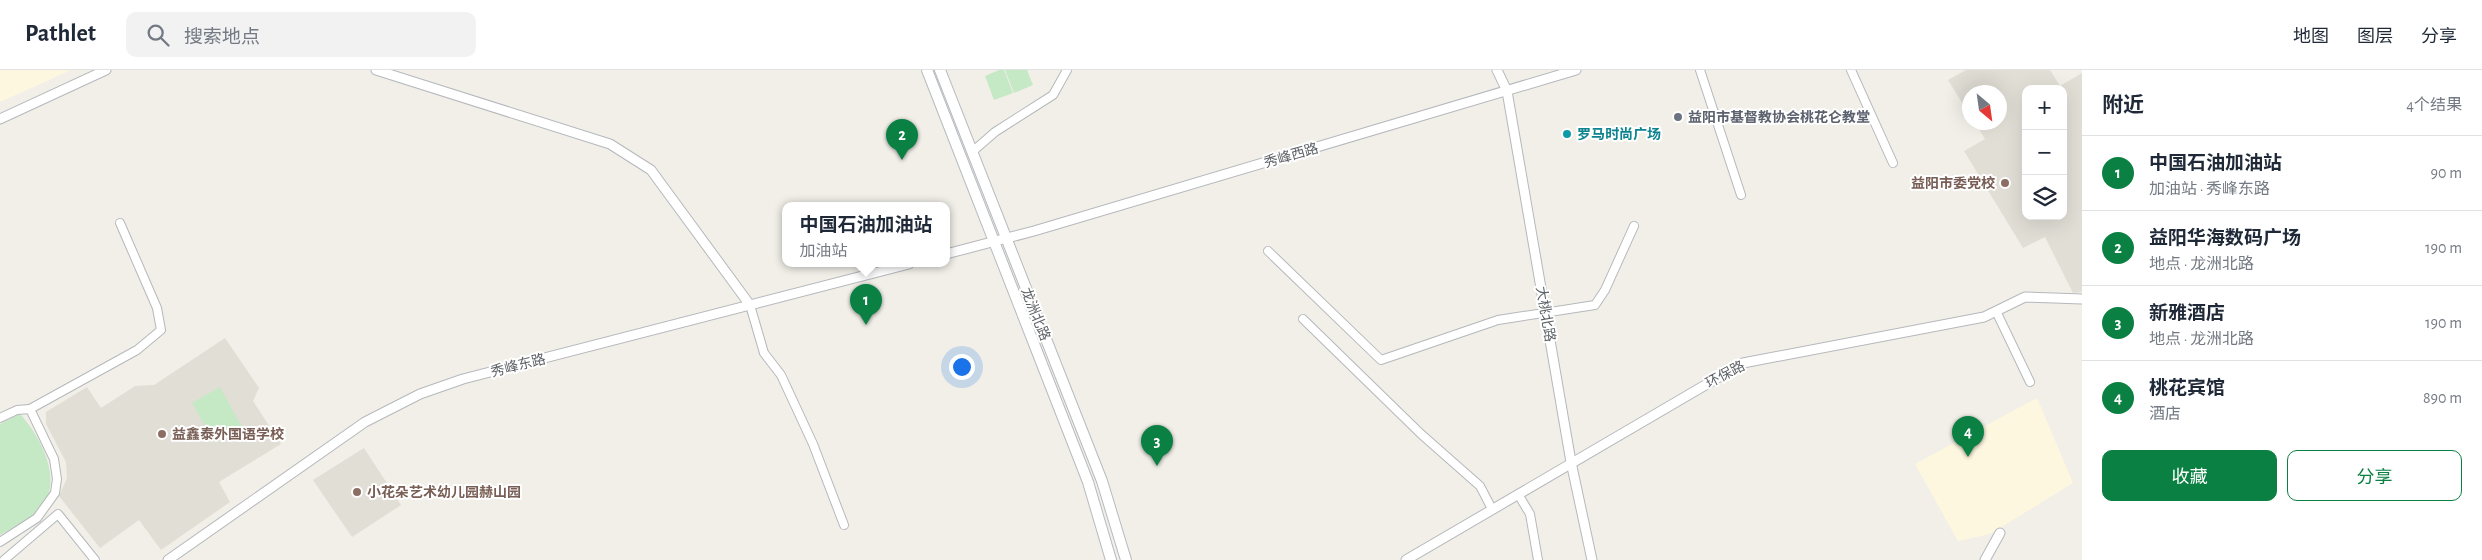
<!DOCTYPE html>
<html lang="zh">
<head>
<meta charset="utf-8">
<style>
  :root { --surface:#fff; --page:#f2f2f3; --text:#1f2937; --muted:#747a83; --line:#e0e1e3; --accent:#0b8043 }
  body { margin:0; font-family:"Alegreya Sans","Noto Sans SC",sans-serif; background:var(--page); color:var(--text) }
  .controls { position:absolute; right:15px; top:15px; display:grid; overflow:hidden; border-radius:10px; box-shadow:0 5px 20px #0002 }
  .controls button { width:45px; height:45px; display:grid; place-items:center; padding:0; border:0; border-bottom:1px solid var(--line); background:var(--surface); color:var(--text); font:25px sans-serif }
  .compass { position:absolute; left:1962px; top:15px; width:45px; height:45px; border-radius:50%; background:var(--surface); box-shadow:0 5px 20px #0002; rotate:151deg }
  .you { position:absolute; left:961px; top:296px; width:18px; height:18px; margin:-12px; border:4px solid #fff; border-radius:50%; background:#1a73e8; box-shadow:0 0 0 8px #1a73e833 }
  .badge { display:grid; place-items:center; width:32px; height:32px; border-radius:50%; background:var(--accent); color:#fff; font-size:16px; font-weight:700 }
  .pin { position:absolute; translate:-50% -41px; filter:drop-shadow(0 1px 2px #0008) }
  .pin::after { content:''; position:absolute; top:26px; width:18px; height:15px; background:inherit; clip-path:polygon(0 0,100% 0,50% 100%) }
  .popup { position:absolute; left:782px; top:132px; width:168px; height:65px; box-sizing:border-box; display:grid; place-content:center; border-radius:10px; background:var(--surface); filter:drop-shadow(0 1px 4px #0005); font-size:16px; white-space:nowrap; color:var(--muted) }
  .popup b { font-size:19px; color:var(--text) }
  .popup::after { content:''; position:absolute; left:50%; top:100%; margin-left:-10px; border:10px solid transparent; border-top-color:var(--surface) }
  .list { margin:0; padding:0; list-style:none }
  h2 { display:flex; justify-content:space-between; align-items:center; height:65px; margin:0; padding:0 20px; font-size:21px }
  h2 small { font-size:16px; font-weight:400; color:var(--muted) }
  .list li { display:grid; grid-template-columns:32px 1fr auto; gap:15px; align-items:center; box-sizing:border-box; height:75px; padding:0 20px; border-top:1px solid var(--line) }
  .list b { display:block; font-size:19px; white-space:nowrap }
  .list p { margin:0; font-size:16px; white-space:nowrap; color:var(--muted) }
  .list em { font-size:16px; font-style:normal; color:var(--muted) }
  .actions { display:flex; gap:10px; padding:15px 20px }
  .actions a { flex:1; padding:11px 0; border:1px solid var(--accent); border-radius:10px; text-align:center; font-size:18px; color:var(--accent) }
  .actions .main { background:var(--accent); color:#fff }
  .icon { flex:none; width:28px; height:28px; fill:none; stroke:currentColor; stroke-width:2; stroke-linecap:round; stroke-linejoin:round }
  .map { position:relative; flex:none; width:2082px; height:490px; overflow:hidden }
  header { display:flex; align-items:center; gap:30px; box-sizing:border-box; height:70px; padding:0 25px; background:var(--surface); border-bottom:1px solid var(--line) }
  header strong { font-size:24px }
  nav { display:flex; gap:28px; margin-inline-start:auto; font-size:18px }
  .search { width:350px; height:45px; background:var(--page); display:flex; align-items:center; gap:12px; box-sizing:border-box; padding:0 18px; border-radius:10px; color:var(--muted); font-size:19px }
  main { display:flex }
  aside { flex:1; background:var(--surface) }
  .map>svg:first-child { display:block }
</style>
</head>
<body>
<header>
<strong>Pathlet</strong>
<div class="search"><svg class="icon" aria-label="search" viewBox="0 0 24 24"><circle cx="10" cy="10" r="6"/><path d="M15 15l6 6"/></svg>搜索地点</div>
<nav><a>地图</a><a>图层</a><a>分享</a></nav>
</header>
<main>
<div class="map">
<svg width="2082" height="490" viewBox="0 0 2082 490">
  <rect width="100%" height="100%" fill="#f1efe8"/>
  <g fill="#fef7e0">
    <path d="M 0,0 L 71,0 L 0,32 Z"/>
    <path d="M 2037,328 L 2073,413 L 1990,464 L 1958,471 L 1915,394 Z"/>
  </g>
  <g fill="#e1ded6" fill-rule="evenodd">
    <path d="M 1966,0 L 2050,0 L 2060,16 L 2082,3 L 2082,222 L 2073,223 L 2045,167 L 2023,178 L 1964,81 L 1985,69 L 1975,53 L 2000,52 L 2000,22 L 1970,22 L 1969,44 L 1948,10 ZM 2026,19 L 2063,19 L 2063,146 L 2026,146 Z"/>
    <path d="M 225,268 L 259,318 L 253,331 L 281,374 L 219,412 L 230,432 L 161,480 L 139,450 L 100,478 L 59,426 L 67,408 L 66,392 L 46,354 L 46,342 L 87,317 L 101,338 L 135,316 L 154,315 Z"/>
    <path d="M 364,378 L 401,435 L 352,467 L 313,410 Z"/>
  </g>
  <g fill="#c5e8c5">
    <path d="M 999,0 L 1004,0 L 1013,23 L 994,30 L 985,6 Z"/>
    <path d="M 1005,0 L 1027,0 L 1033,15 L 1014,23 Z"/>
    <path d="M 220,317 L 242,357 L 214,372 L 192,333 Z"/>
    <path d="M 20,344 C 42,368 67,416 36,443 C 26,452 12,458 0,465 L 0,354 Z"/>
  </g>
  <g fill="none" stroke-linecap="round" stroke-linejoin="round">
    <g stroke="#b5b8bc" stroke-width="10">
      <g id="minor">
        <path d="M 1700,0 L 1741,125"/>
        <path d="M 1851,0 L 1893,93"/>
        <path d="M 972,82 L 995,62 L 1053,25 L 1067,0"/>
        <path d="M 1268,181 L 1381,290 L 1498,250 L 1595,235 L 1605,220 L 1634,156"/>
        <path d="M 750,235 L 764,283 L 781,305 L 813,374 L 844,455"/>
        <path d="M 1996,241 L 2030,312"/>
        <path d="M 1303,249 L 1421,364 L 1480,416 L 1492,439"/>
        <path d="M 0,348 L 17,340 L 30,339"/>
        <path d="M 1518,424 L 1530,444 L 1538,490"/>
        <path d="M 0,472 L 37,448 L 55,423 L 57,409 L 54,389 L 30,339 L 137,280 L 161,260 L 157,238 L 120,153"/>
        <path d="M 4,490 L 58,444 L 95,490"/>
      </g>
    </g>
    <g stroke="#b5b8bc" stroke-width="11">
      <g id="tertiary">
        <path d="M 376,0 L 610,74 L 651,100 L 750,235"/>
        <path d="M 1497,0 L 1507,21 L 1571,392 L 1592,490"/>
        <path d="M 0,49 L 106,0"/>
        <path d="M 946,184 L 1034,161 L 1576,0"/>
        <path d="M 168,490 L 365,352 L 420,324 L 463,309 L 909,194"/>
        <path d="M 1406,490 L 1743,293 L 1984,247 L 2025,227 L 2082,229"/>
        <path d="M 1985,490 L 2000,463"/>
      </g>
    </g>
    <g stroke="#b6babf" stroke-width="12">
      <g id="secondary">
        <path d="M 927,0 L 1088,412 L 1111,490"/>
        <path d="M 940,0 L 1102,411 L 1126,490"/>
      </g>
    </g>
    <use href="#minor" stroke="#fff" stroke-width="8"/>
    <use href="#tertiary" stroke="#fff" stroke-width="9"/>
    <use href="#secondary" stroke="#fff" stroke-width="10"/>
  </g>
  <circle fill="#6b7280" stroke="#fff" stroke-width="2" cx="1678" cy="47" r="5"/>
  <circle fill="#0f9aa8" stroke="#fff" stroke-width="2" cx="1567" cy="64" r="5"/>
  <g fill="#8d6e63" stroke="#fff" stroke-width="2">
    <circle cx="2005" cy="113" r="5"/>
    <circle cx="162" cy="364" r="5"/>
    <circle cx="357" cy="422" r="5"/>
  </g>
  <g text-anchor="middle" stroke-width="4" stroke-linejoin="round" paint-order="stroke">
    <g font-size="14" font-weight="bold" fill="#5b616d" stroke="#fff" text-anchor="start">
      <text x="1688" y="52">益阳市基督教协会桃花仑教堂</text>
    </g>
    <g font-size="14" font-weight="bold" fill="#0d838f" stroke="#fff" text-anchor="start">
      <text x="1577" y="69">罗马时尚广场</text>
    </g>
    <g font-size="14" fill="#5f6368" stroke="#fff">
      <text transform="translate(1291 85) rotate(-16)" y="5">秀峰西路</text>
      <text transform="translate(1036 244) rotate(68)" y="5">龙洲北路</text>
      <text transform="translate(1546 244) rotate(80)" y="5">大桃北路</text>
      <text transform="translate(518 295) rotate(-14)" y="5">秀峰东路</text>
      <text transform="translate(1725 304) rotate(-28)" y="5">环保路</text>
    </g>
    <g font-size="14" font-weight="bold" fill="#785e54" stroke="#fff" text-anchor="start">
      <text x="1995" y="118" text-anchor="end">益阳市委党校</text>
      <text x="172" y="369">益鑫泰外国语学校</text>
      <text x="367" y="427">小花朵艺术幼儿园赫山园</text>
    </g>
  </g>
</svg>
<div class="controls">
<button>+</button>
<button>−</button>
<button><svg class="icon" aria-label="layers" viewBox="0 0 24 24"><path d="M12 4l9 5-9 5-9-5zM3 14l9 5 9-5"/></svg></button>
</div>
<svg class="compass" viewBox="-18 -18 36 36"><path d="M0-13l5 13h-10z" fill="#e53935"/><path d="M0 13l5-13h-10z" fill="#747a83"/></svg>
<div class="you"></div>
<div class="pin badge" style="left:866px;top:255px">1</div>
<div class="popup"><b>中国石油加油站</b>加油站</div>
<div class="pin badge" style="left:902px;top:90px">2</div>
<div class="pin badge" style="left:1157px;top:396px">3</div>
<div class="pin badge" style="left:1968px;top:387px">4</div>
</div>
<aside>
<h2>附近<small>4个结果</small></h2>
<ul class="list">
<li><span class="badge">1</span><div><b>中国石油加油站</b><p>加油站 · 秀峰东路</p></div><em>90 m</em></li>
<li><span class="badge">2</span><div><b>益阳华海数码广场</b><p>地点 · 龙洲北路</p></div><em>190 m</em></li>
<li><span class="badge">3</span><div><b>新雅酒店</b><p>地点 · 龙洲北路</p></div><em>190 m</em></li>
<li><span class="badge">4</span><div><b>桃花宾馆</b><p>酒店</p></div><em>890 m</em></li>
</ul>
<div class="actions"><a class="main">收藏</a><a>分享</a></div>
</aside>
</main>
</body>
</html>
